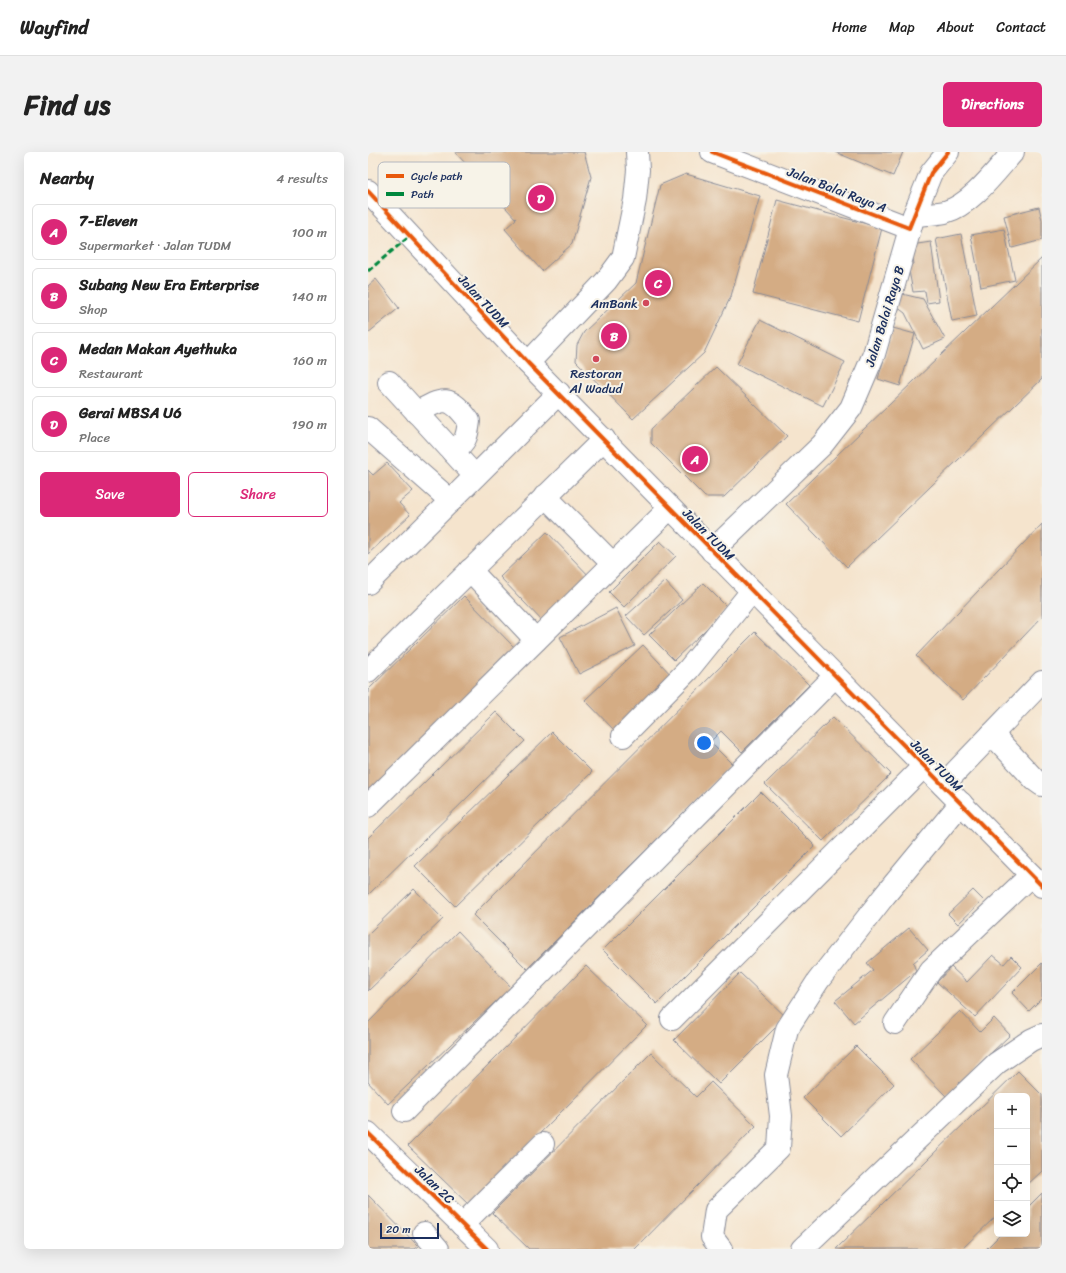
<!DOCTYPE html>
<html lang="en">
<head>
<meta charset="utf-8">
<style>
  :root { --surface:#fff; --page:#f2f2f2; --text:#222; --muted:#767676; --line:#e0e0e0; --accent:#db2777 }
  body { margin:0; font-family:Sriracha,sans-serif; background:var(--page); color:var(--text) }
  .controls { position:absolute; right:12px; bottom:12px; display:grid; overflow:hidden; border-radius:6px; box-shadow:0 4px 16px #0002 }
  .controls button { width:36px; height:36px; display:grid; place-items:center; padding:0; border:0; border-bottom:1px solid var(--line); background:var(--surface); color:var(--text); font:20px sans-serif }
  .scale { position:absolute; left:12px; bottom:10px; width:59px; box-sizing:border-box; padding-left:4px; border:2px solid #1b2f5e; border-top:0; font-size:11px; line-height:14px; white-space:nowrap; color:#1b2f5e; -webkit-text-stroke:3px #f7f3e8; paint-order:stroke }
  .you { position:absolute; left:336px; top:591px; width:14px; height:14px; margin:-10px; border:3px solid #fff; border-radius:50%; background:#1a73e8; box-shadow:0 0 0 6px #1a73e833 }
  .badge { display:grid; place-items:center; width:26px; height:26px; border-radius:50%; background:var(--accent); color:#fff; font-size:13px; font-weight:700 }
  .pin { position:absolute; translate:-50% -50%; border:2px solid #fff; box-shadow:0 1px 4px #0006 }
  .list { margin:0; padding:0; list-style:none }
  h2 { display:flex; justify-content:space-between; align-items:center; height:52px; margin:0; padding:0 16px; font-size:17px }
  h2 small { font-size:13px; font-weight:400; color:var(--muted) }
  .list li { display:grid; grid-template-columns:26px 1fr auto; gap:12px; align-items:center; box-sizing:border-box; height:56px; margin:0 8px 8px; padding:0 8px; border:1px solid var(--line); border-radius:6px }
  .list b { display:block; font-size:15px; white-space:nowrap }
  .list p { margin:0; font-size:13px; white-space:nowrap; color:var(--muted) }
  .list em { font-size:13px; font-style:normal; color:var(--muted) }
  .actions { display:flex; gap:8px; padding:12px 16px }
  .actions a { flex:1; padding:9px 0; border:1px solid var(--accent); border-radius:6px; text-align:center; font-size:14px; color:var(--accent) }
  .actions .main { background:var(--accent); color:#fff }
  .icon { flex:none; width:22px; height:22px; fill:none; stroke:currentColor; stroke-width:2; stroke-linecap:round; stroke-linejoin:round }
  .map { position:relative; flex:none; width:674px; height:1097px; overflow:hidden; border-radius:6px }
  header { display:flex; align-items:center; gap:24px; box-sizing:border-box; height:56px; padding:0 20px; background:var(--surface); border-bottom:1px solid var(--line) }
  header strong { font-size:19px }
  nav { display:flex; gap:22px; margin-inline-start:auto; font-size:14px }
  .intro { display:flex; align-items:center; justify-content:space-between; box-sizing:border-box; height:96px; padding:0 24px }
  h1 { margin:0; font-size:28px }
  .button { padding:10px 18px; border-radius:6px; background:var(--accent); color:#fff; font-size:14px; font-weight:700 }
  main { display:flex; gap:24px; padding:0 24px }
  aside { flex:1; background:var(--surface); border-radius:6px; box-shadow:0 4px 16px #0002 }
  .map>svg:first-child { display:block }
</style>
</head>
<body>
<header>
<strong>Wayfind</strong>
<nav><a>Home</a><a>Map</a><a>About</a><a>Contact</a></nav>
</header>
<div class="intro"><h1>Find us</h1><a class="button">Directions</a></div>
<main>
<aside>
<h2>Nearby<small>4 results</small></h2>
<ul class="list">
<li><span class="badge">A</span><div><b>7-Eleven</b><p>Supermarket · Jalan TUDM</p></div><em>100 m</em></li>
<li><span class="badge">B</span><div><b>Subang New Era Enterprise</b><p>Shop</p></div><em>140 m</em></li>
<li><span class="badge">C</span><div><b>Medan Makan Ayethuka</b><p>Restaurant</p></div><em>160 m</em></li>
<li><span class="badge">D</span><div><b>Gerai MBSA U6</b><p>Place</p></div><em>190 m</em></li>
</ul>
<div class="actions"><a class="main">Save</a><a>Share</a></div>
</aside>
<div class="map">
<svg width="674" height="1097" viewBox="0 0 674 1097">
  <rect width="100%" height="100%" fill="#f7f3e8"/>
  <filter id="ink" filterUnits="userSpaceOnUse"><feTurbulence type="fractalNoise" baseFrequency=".025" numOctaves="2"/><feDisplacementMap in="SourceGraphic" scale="8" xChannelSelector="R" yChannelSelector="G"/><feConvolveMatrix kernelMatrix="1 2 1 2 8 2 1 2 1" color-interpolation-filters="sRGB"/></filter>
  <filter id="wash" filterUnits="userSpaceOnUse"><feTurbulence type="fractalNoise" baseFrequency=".012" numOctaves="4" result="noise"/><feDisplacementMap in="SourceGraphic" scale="16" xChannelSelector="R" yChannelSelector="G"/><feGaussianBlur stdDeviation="0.9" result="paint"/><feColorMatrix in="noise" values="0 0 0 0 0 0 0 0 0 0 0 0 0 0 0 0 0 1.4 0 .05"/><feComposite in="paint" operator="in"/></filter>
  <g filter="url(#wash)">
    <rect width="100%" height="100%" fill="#f5e4cd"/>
    <g id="blocks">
      <g fill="#d4ac84">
        <path d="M 87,0 L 216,0 L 223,25 L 204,92 L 174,119 L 137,77 L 148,67 Z"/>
        <path d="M 467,0 L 535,0 L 525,24 Z"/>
        <path d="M 318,22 L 392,44 L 363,144 L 336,201 L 265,267 L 208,209 L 209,193 L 216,180 L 268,131 L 292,33 Z"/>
        <path d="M 409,48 L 514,76 L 490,169 L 385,142 Z"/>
        <path d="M 671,55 L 674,68 L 674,88 L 644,96 L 636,64 Z"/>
        <path d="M 636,77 L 647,128 L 613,135 L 603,83 Z"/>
        <path d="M 593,82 L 609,164 L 584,169 L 568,87 Z"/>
        <path d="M 563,90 L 571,149 L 559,151 L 557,139 L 545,140 L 540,113 L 546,112 L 543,93 Z"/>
        <path d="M 674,106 L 674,227 L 479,415 L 418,352 Z"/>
        <path d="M 8,127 L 31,156 L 0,181 L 0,134 Z"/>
        <path d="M 530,141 L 555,147 L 577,187 L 555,197 L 537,161 L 529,155 Z"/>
        <path d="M 392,168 L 477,210 L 455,254 L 369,212 Z"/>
        <path d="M 525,176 L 547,182 L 532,234 L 510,227 Z"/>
        <path d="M 348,215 L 419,284 L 356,345 L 337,345 L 283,291 L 283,277 Z"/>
        <path d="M 19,311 L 45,339 L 31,351 L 42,363 L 0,402 L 0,318 L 5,323 Z"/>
        <path d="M 674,372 L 674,465 L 595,548 L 548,504 Z"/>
        <path d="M 179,380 L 225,428 L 177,472 L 132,425 Z"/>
        <path d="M 292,389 L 308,404 L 256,455 L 241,440 Z"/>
        <path d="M 297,429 L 314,448 L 276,483 L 258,464 Z"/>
        <path d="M 335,431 L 360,456 L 306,508 L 281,483 Z"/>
        <path d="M 96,444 L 150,499 L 0,647 L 0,538 Z"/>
        <path d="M 248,456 L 267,494 L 211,522 L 192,485 Z"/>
        <path d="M 387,480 L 441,533 L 374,600 L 353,579 L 342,590 L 364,612 L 159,817 L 105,763 Z"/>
        <path d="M 275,493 L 306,526 L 248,580 L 217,548 Z"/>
        <path d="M 128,560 L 157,589 L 0,743 L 0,686 Z"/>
        <path d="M 465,565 L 523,622 L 455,689 L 397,632 Z"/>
        <path d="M 184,580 L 224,620 L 87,754 L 47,714 Z"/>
        <path d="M 393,640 L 447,694 L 289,852 L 235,798 Z"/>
        <path d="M 46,737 L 75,767 L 0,839 L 0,782 Z"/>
        <path d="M 605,738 L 615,748 L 590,772 L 580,762 Z"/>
        <path d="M 541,776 L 560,798 L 545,811 L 548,819 L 486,871 L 467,849 L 505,818 L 499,811 Z"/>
        <path d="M 90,779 L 143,835 L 20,952 L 0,930 L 0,871 Z"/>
        <path d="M 625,803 L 636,812 L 643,804 L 654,815 L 607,865 L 569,830 L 583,815 L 599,830 Z"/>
        <path d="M 674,811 L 674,846 L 661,859 L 644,841 Z"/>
        <path d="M 218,814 L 279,873 L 101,1053 L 40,994 Z"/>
        <path d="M 372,821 L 418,865 L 351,932 L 306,888 Z"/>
        <path d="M 592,859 L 612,880 L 626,866 L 642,883 L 578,944 L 542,907 Z"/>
        <path d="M 488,894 L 526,932 L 473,984 L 435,946 Z"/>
        <path d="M 283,901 L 328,945 L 343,930 L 388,974 L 267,1097 L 161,1097 L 124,1061 Z"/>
        <path d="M 650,919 L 674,943 L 674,1019 L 659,1033 L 659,944 L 629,944 L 629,1063 L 594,1097 L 468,1097 Z"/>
        <path d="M 674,1041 L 674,1097 L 618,1097 L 633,1082 L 659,1082 L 659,1056 Z"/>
        <path d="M 0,1043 L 50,1094 L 46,1097 L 0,1097 Z"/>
      </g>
    </g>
  </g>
  <g filter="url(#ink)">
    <use href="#blocks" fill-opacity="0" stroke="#888a96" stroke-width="1"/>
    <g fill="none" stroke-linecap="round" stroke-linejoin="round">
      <g stroke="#888a96" stroke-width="24">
        <g id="minor">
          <path d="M 344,0 L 541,76"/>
          <path d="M 0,39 L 160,211 L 674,734"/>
          <path d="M 546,63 C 556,62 568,62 577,60 C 603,53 628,19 645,0"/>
          <path d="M 160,211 L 238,129 L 255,106 L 267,48 L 270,18 L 269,0"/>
          <path d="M 21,230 L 107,324"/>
          <path d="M 49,261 C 75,245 82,243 101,269 C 99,286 98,289 85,300"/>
          <path d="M 0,276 L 83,349"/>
          <path d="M 177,344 L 245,412"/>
          <path d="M 344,399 L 454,293 L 483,256 L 506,202 L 546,63 L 563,21 L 580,0"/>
          <path d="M 102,418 L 168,488"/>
          <path d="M 0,431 L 191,241"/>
          <path d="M 0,519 L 236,287"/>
          <path d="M 624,582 L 667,628 L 674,633"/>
          <path d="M 255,584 L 320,518 L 384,439"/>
          <path d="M 575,633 L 674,530"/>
          <path d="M 0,654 L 302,356"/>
          <path d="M 304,867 L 556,614"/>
          <path d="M 527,871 L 563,818 L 663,723"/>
          <path d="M 36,959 L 467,524"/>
          <path d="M 0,981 L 119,1097"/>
          <path d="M 94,1073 L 175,992"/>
          <path d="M 56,1081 L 70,1097"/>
          <path d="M 353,1097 L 344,1085 L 348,1058 L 411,996 L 413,964 L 408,923 L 419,877 L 450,829 L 517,743 L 593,651"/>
          <path d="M 434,1097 L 629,911 L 663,888 L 674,883"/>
        </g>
      </g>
      <use href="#minor" stroke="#fff" stroke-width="22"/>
      <path stroke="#00873e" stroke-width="3" stroke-dasharray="6 3" stroke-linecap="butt" d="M 0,119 L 42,84"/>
      <g stroke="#f7f3e8" stroke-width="6">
        <g id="cycleway">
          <path d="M 344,0 L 541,76 L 563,21 L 580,0"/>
          <path d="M 0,39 L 160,211 L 674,734"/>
          <path d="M 0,981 L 119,1097"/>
        </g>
      </g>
      <use href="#cycleway" stroke="#e8590c" stroke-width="4"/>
    </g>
  </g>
  <g fill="#d1495b" stroke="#f7f3e8" stroke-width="1.5">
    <circle cx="278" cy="151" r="4"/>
    <circle cx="228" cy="207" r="4"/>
  </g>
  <g text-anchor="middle" stroke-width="4" stroke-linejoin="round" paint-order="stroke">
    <g font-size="13" fill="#1b2f5e" stroke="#f7f3e8">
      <text transform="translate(469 37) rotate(21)" y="5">Jalan Balai Raya A</text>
      <text transform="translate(116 149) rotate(47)" y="5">Jalan TUDM</text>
      <text transform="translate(516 164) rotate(-73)" y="5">Jalan Balai Raya B</text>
      <text transform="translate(341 382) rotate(45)" y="5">Jalan TUDM</text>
      <text transform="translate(569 613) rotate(45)" y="5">Jalan TUDM</text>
      <text transform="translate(67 1032) rotate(44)" y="5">Jalan 2C</text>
    </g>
    <g font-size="13" fill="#1b2f5e" stroke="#f7f3e8" text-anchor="end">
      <text x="270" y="156">AmBank</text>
      <text x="228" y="226" text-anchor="middle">Restoran<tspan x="228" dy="15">Al Wadud</tspan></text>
    </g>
  </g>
  <rect x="10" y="10" width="132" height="46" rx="6" fill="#f7f3e8" stroke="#b5b8bf" stroke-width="1"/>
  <rect x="18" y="22" width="18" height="4" fill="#e8590c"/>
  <rect x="18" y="40" width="18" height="4" fill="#00873e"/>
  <g font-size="11" fill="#1b2f5e">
    <text x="43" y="28">Cycle path</text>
    <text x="43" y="46">Path</text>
  </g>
</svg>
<div class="controls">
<button>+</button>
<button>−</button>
<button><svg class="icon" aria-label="locate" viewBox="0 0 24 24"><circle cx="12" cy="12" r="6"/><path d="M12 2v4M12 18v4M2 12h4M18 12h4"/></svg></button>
<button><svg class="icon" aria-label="layers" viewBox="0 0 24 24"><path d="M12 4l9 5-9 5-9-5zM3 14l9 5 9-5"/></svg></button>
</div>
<div class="scale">20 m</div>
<div class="you"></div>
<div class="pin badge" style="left:327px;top:307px">A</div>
<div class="pin badge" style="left:246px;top:184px">B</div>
<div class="pin badge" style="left:290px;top:131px">C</div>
<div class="pin badge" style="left:173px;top:46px">D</div>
</div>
</main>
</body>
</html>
